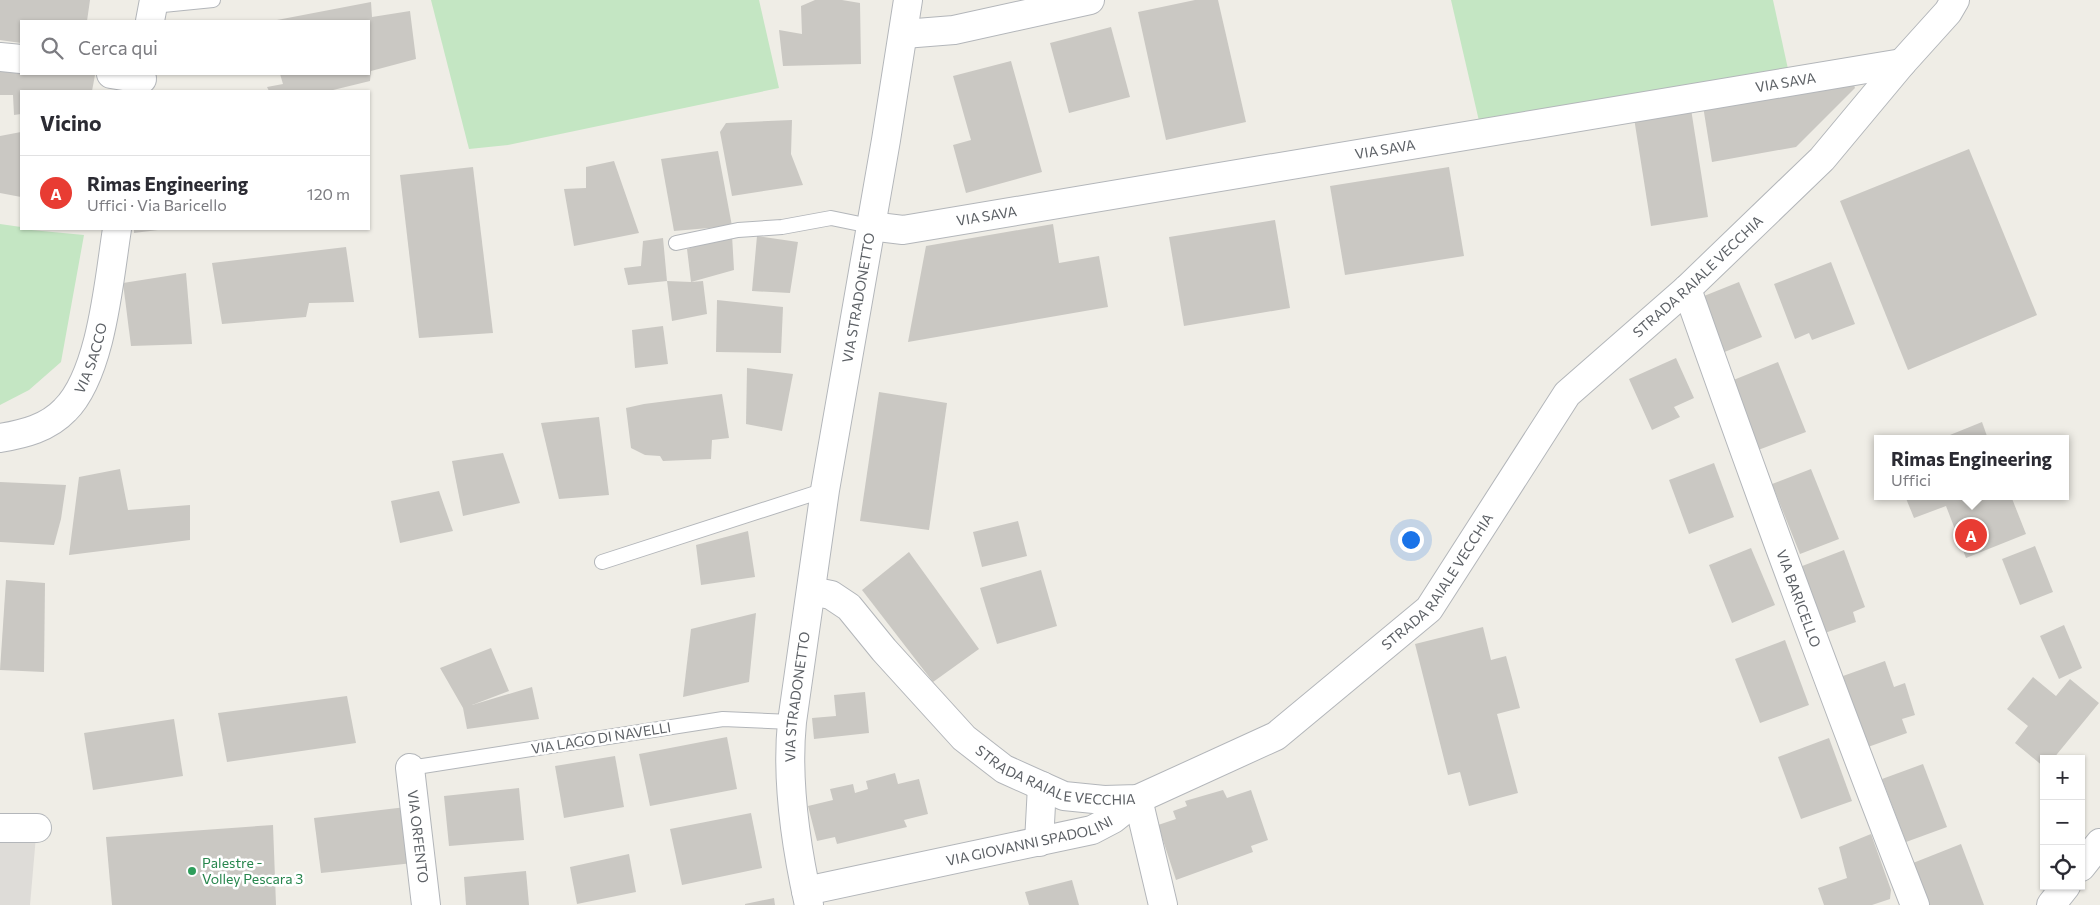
<!DOCTYPE html>
<html lang="it">
<head>
<meta charset="utf-8">
<style>
  :root { --surface:#fff; --page:#f7f7f7; --text:#2b2b33; --muted:#7c7c81; --line:#e1e1e2; --accent:#e83c33 }
  body { margin:0; font-family:Commissioner,sans-serif; background:var(--page); color:var(--text) }
  .controls { position:absolute; right:15px; bottom:15px; display:grid; overflow:hidden; border-radius:0px; box-shadow:0 1px 4px #0004 }
  .controls button { width:45px; height:45px; display:grid; place-items:center; padding:0; border:0; border-bottom:1px solid var(--line); background:var(--surface); color:var(--text); font:25px sans-serif }
  .you { position:absolute; left:1410px; top:539px; width:18px; height:18px; margin:-12px; border:4px solid #fff; border-radius:50%; background:#1a73e8; box-shadow:0 0 0 8px #1a73e833 }
  .badge { display:grid; place-items:center; width:32px; height:32px; border-radius:50%; background:var(--accent); color:#fff; font-size:16px; font-weight:700 }
  .pin { position:absolute; translate:-50% -50%; border:2px solid #fff; box-shadow:0 1px 5px #0006 }
  .popup { position:absolute; left:1874px; top:435px; width:195px; height:65px; box-sizing:border-box; display:grid; place-content:center; border-radius:0px; background:var(--surface); filter:drop-shadow(0 1px 4px #0005); font-size:16px; white-space:nowrap; color:var(--muted) }
  .popup b { font-size:19px; color:var(--text) }
  .popup::after { content:''; position:absolute; left:50%; top:100%; margin-left:-10px; border:10px solid transparent; border-top-color:var(--surface) }
  .list { margin:0; padding:0; list-style:none }
  h2 { display:flex; justify-content:space-between; align-items:center; height:65px; margin:0; padding:0 20px; font-size:21px }
  h2 small { font-size:16px; font-weight:400; color:var(--muted) }
  .list li { display:grid; grid-template-columns:32px 1fr auto; gap:15px; align-items:center; box-sizing:border-box; height:75px; padding:0 20px; border-top:1px solid var(--line) }
  .list b { display:block; font-size:19px; white-space:nowrap }
  .list p { margin:0; font-size:16px; white-space:nowrap; color:var(--muted) }
  .list em { font-size:16px; font-style:normal; color:var(--muted) }
  .icon { flex:none; width:28px; height:28px; fill:none; stroke:currentColor; stroke-width:2; stroke-linecap:round; stroke-linejoin:round }
  .map { position:relative; flex:none; width:2100px; height:905px; overflow:hidden }
  .search { position:absolute; background:var(--surface); box-shadow:0 1px 4px #0004; left:20px; top:20px; width:350px; height:55px; display:flex; align-items:center; gap:12px; box-sizing:border-box; padding:0 18px; border-radius:0px; color:var(--muted); font-size:19px }
  .panel { position:absolute; background:var(--surface); box-shadow:0 1px 4px #0004; left:20px; top:90px; width:350px; height:140px; border-radius:0px }
  .map>svg:first-child { display:block }
</style>
</head>
<body>
<div class="map">
<svg width="2100" height="905" viewBox="0 0 2100 905">
  <rect width="100%" height="100%" fill="#efede6"/>
  <path fill="#dedcd8" d="M 36,836 L 30,905 L 0,905 L 0,837 Z"/>
  <g fill="#c4e6c3">
    <path d="M 431,0 L 759,0 L 779,88 L 508,145 L 469,149 Z"/>
    <path d="M 1451,0 L 1773,0 L 1788,69 L 1479,121 Z"/>
    <path d="M 0,224 L 21,227 L 21,229 L 84,235 L 61,362 L 29,390 L 0,405 Z"/>
  </g>
  <g fill="#cac8c3">
    <path d="M 0,0 L 90,0 L 87,21 L 21,21 L 21,43 L 0,40 Z"/>
    <path d="M 815,0 L 842,0 L 860,3 L 861,64 L 783,66 L 779,30 L 802,34 L 801,6 Z"/>
    <path d="M 1195,0 L 1218,0 L 1246,122 L 1166,140 L 1138,12 Z"/>
    <path d="M 371,2 L 372,17 L 410,11 L 416,59 L 371,71 L 370,81 L 329,91 L 269,91 L 267,87 L 283,84 L 280,74 L 369,74 L 369,21 L 277,20 Z"/>
    <path d="M 1111,27 L 1130,97 L 1069,113 L 1050,43 Z"/>
    <path d="M 1011,61 L 1042,172 L 966,193 L 953,145 L 971,140 L 953,76 Z"/>
    <path d="M 0,62 L 21,64 L 21,74 L 95,75 L 92,91 L 21,91 L 21,114 L 14,115 L 13,95 L 0,95 Z"/>
    <path d="M 1852,79 L 1855,88 L 1796,147 L 1712,162 L 1703,106 Z"/>
    <path d="M 1691,109 L 1708,217 L 1651,226 L 1634,118 Z"/>
    <path d="M 792,120 L 791,154 L 803,185 L 732,196 L 720,132 L 726,123 Z"/>
    <path d="M 21,132 L 21,197 L 0,193 L 0,136 Z"/>
    <path d="M 1969,149 L 2037,315 L 1908,370 L 1840,201 Z"/>
    <path d="M 718,151 L 732,226 L 674,231 L 661,159 Z"/>
    <path d="M 614,161 L 639,233 L 574,246 L 564,189 L 586,188 L 586,167 Z"/>
    <path d="M 473,167 L 493,333 L 419,338 L 400,175 Z"/>
    <path d="M 1449,167 L 1464,256 L 1345,275 L 1330,186 Z"/>
    <path d="M 1275,220 L 1290,308 L 1184,326 L 1169,237 Z"/>
    <path d="M 1053,224 L 1059,263 L 1099,256 L 1108,307 L 908,342 L 926,246 Z"/>
    <path d="M 134,229 L 158,229 L 158,230 L 134,233 Z"/>
    <path d="M 732,235 L 734,270 L 691,282 L 703,281 L 707,314 L 672,321 L 667,281 L 691,282 L 687,249 Z"/>
    <path d="M 757,236 L 798,242 L 790,293 L 752,291 Z"/>
    <path d="M 663,238 L 667,281 L 628,285 L 624,268 L 641,266 L 643,241 Z"/>
    <path d="M 346,247 L 354,302 L 309,303 L 306,317 L 222,324 L 212,263 Z"/>
    <path d="M 1831,262 L 1855,324 L 1812,340 L 1809,333 L 1795,339 L 1774,284 Z"/>
    <path d="M 186,273 L 192,344 L 131,346 L 123,283 Z"/>
    <path d="M 1739,282 L 1762,337 L 1717,355 L 1694,300 Z"/>
    <path d="M 717,300 L 783,307 L 781,353 L 716,352 Z"/>
    <path d="M 663,326 L 668,364 L 635,368 L 632,330 Z"/>
    <path d="M 1676,358 L 1694,398 L 1674,407 L 1680,417 L 1652,430 L 1629,379 Z"/>
    <path d="M 1778,362 L 1806,432 L 1753,452 L 1726,383 Z"/>
    <path d="M 747,368 L 793,374 L 782,431 L 746,424 Z"/>
    <path d="M 879,392 L 947,403 L 929,530 L 860,521 Z"/>
    <path d="M 722,394 L 729,438 L 712,440 L 711,459 L 663,461 L 660,456 L 645,455 L 631,448 L 626,408 L 644,404 Z"/>
    <path d="M 599,417 L 609,495 L 559,499 L 541,423 Z"/>
    <path d="M 1982,422 L 1988,439 L 1940,439 Z"/>
    <path d="M 503,453 L 520,503 L 463,516 L 452,461 Z"/>
    <path d="M 1714,463 L 1734,517 L 1689,534 L 1669,480 Z"/>
    <path d="M 120,469 L 128,510 L 190,505 L 190,540 L 69,555 L 79,477 Z"/>
    <path d="M 1811,469 L 1839,539 L 1800,554 L 1772,484 Z"/>
    <path d="M 0,482 L 66,485 L 61,519 L 54,545 L 0,542 Z"/>
    <path d="M 439,491 L 453,531 L 400,543 L 391,501 Z"/>
    <path d="M 1905,496 L 2011,496 L 2026,534 L 1966,558 L 1946,506 L 1914,518 Z"/>
    <path d="M 1018,521 L 1027,556 L 982,567 L 973,532 Z"/>
    <path d="M 748,531 L 755,577 L 701,585 L 696,545 Z"/>
    <path d="M 2035,546 L 2053,592 L 2020,605 L 2002,559 Z"/>
    <path d="M 1751,548 L 1775,605 L 1732,623 L 1709,565 Z"/>
    <path d="M 1844,550 L 1865,607 L 1853,612 L 1856,622 L 1822,634 L 1797,568 Z"/>
    <path d="M 909,552 L 979,649 L 933,682 L 862,590 Z"/>
    <path d="M 1041,570 L 1057,626 L 997,644 L 980,588 Z"/>
    <path d="M 6,580 L 45,583 L 44,672 L 0,670 Z"/>
    <path d="M 756,613 L 749,682 L 683,697 L 691,629 Z"/>
    <path d="M 2064,625 L 2082,668 L 2059,679 L 2040,636 Z"/>
    <path d="M 1483,627 L 1491,660 L 1506,656 L 1520,708 L 1497,714 L 1518,793 L 1469,806 L 1460,772 L 1448,775 L 1415,644 Z"/>
    <path d="M 1785,640 L 1809,705 L 1760,723 L 1735,659 Z"/>
    <path d="M 491,648 L 509,691 L 472,705 L 532,687 L 539,719 L 467,729 L 463,708 L 440,668 Z"/>
    <path d="M 1885,661 L 1894,687 L 1905,683 L 1915,715 L 1902,719 L 1907,733 L 1868,747 L 1843,676 Z"/>
    <path d="M 2033,677 L 2056,696 L 2070,679 L 2099,703 L 2053,759 L 2044,759 L 2044,767 L 2015,743 L 2028,726 L 2007,709 Z"/>
    <path d="M 865,692 L 869,733 L 814,739 L 812,718 L 836,716 L 834,695 Z"/>
    <path d="M 347,696 L 356,743 L 227,762 L 218,713 Z"/>
    <path d="M 174,719 L 183,776 L 93,790 L 84,733 Z"/>
    <path d="M 727,737 L 737,789 L 650,806 L 639,754 Z"/>
    <path d="M 1829,738 L 1852,801 L 1801,819 L 1778,757 Z"/>
    <path d="M 615,756 L 624,807 L 564,818 L 555,766 Z"/>
    <path d="M 1923,764 L 1947,827 L 1906,842 L 1882,779 Z"/>
    <path d="M 895,773 L 898,784 L 919,779 L 928,814 L 904,820 L 907,827 L 837,844 L 835,837 L 817,841 L 808,806 L 833,800 L 830,789 L 853,784 L 855,793 L 868,789 L 866,781 Z"/>
    <path d="M 519,788 L 524,840 L 449,846 L 444,796 Z"/>
    <path d="M 1223,790 L 1227,798 L 1251,790 L 1268,840 L 1251,846 L 1253,852 L 1176,880 L 1158,825 L 1176,819 L 1173,811 L 1187,806 L 1185,801 Z"/>
    <path d="M 406,807 L 413,863 L 321,873 L 314,818 Z"/>
    <path d="M 751,813 L 762,868 L 682,885 L 670,829 Z"/>
    <path d="M 273,825 L 276,905 L 112,905 L 106,837 Z"/>
    <path d="M 1871,834 L 1891,890 L 1890,899 L 1872,905 L 1824,905 L 1818,888 L 1847,878 L 1839,847 Z"/>
    <path d="M 1961,844 L 1984,905 L 1929,905 L 1913,863 Z"/>
    <path d="M 629,854 L 636,892 L 577,904 L 570,867 Z"/>
    <path d="M 526,871 L 529,905 L 466,905 L 464,877 Z"/>
    <path d="M 1072,880 L 1079,905 L 1029,905 L 1025,892 Z"/>
    <path d="M 774,898 L 775,905 L 745,905 L 745,904 Z"/>
  </g>
  <g fill="none" stroke-linecap="round" stroke-linejoin="round">
    <g stroke="#b3b6ba" stroke-width="16">
      <g id="service">
        <path d="M 153,6 L 213,0"/>
        <path d="M 676,243 L 738,230 L 782,227 L 831,218 L 870,226"/>
        <path d="M 602,562 L 825,490"/>
        <path d="M 410,768 L 723,719 L 792,722"/>
      </g>
    </g>
    <g stroke="#b3b6ba" stroke-width="30">
      <g id="minor">
        <path d="M 150,21 L 154,0"/>
        <path d="M 904,34 L 954,30 L 1090,0"/>
        <path d="M 0,57 L 21,59"/>
        <path d="M 111,74 L 142,79"/>
        <path id="s1" d="M 870,226 L 903,230 L 1902,63"/>
        <path id="s2" d="M 1687,289 C 1760,496 1835,701 1915,905"/>
        <path id="s3" d="M 0,438 C 24,434 48,428 65,410 C 102,373 109,279 117,229"/>
        <path id="s4" d="M 811,591 L 831,595 L 849,607 L 884,650 L 964,738 L 1004,769 L 1064,796 L 1104,800 L 1138,799 L 1276,736 L 1429,609 L 1567,394 L 1687,289 L 1822,159 L 1902,63 L 1948,12 L 1955,0"/>
        <path id="s5" d="M 410,768 L 426,905"/>
        <path d="M 1138,799 L 1163,905"/>
        <path d="M 0,828 L 37,828"/>
        <path d="M 1039,842 L 1042,786"/>
        <path id="s6" d="M 806,891 L 1092,830 L 1113,819 L 1138,799"/>
        <path id="s7" d="M 809,905 C 796,847 786,781 792,722 L 825,490 L 886,140 L 908,0"/>
      </g>
    </g>
    <g stroke="#b3b6ba" stroke-width="30">
      <g id="tertiary">
        <path d="M 2081,867 L 2100,843"/>
        <path d="M 2051,905 L 2066,886"/>
      </g>
    </g>
    <use href="#service" stroke="#fff" stroke-width="14"/>
    <use href="#minor" stroke="#fff" stroke-width="28"/>
    <use href="#tertiary" stroke="#fff" stroke-width="28"/>
  </g>
  <circle fill="#2e9e5b" stroke="#fff" stroke-width="2" cx="192" cy="871" r="5"/>
  <g text-anchor="middle" stroke-width="5" stroke-linejoin="round" paint-order="stroke">
    <g font-size="14" fill="#5d6166" stroke="#fff">
      <text dy="5" stroke="none"><textPath href="#s1" startOffset="928">VIA SAVA</textPath></text>
      <text dy="5" stroke="none"><textPath href="#s1" startOffset="522">VIA SAVA</textPath></text>
      <text dy="5" stroke="none"><textPath href="#s1" startOffset="118">VIA SAVA</textPath></text>
      <text dy="5" stroke="none"><textPath href="#s4" startOffset="1189">STRADA RAIALE VECCHIA</textPath></text>
      <text dy="5" stroke="none"><textPath href="#s7" startOffset="614">VIA STRADONETTO</textPath></text>
      <text dy="5" stroke="none"><textPath href="#s3" startOffset="131">VIA SACCO</textPath></text>
      <text dy="5" stroke="none"><textPath href="#s4" startOffset="784">STRADA RAIALE VECCHIA</textPath></text>
      <text dy="5" stroke="none"><textPath href="#s2" startOffset="329">VIA BARICELLO</textPath></text>
      <text dy="5" stroke="none"><textPath href="#s7" startOffset="210">VIA STRADONETTO</textPath></text>
      <text transform="translate(601 738) rotate(-9)" y="5">VIA LAGO DI NAVELLI</text>
      <text dy="5" stroke="none"><textPath href="#s4" startOffset="319">STRADA RAIALE VECCHIA</textPath></text>
      <text dy="5" stroke="none"><textPath href="#s5" startOffset="69">VIA ORFENTO</textPath></text>
      <text dy="5" stroke="none"><textPath href="#s6" startOffset="229">VIA GIOVANNI SPADOLINI</textPath></text>
    </g>
    <g font-size="14" fill="#27864d" stroke="#fff" text-anchor="start">
      <text x="202" y="868">Palestre -<tspan x="202" dy="16">Volley Pescara 3</tspan></text>
    </g>
  </g>
</svg>
<div class="controls">
<button>+</button>
<button>−</button>
<button><svg class="icon" aria-label="locate" viewBox="0 0 24 24"><circle cx="12" cy="12" r="6"/><path d="M12 2v4M12 18v4M2 12h4M18 12h4"/></svg></button>
</div>
<div class="you"></div>
<div class="pin badge" style="left:1971px;top:535px">A</div>
<div class="popup"><b>Rimas Engineering</b>Uffici</div>
<div class="search"><svg class="icon" aria-label="search" viewBox="0 0 24 24"><circle cx="10" cy="10" r="6"/><path d="M15 15l6 6"/></svg>Cerca qui</div>
<section class="panel">
<h2>Vicino<small></small></h2>
<ul class="list">
<li><span class="badge">A</span><div><b>Rimas Engineering</b><p>Uffici · Via Baricello</p></div><em>120 m</em></li>
</ul>
</section>
</div>
</body>
</html>
